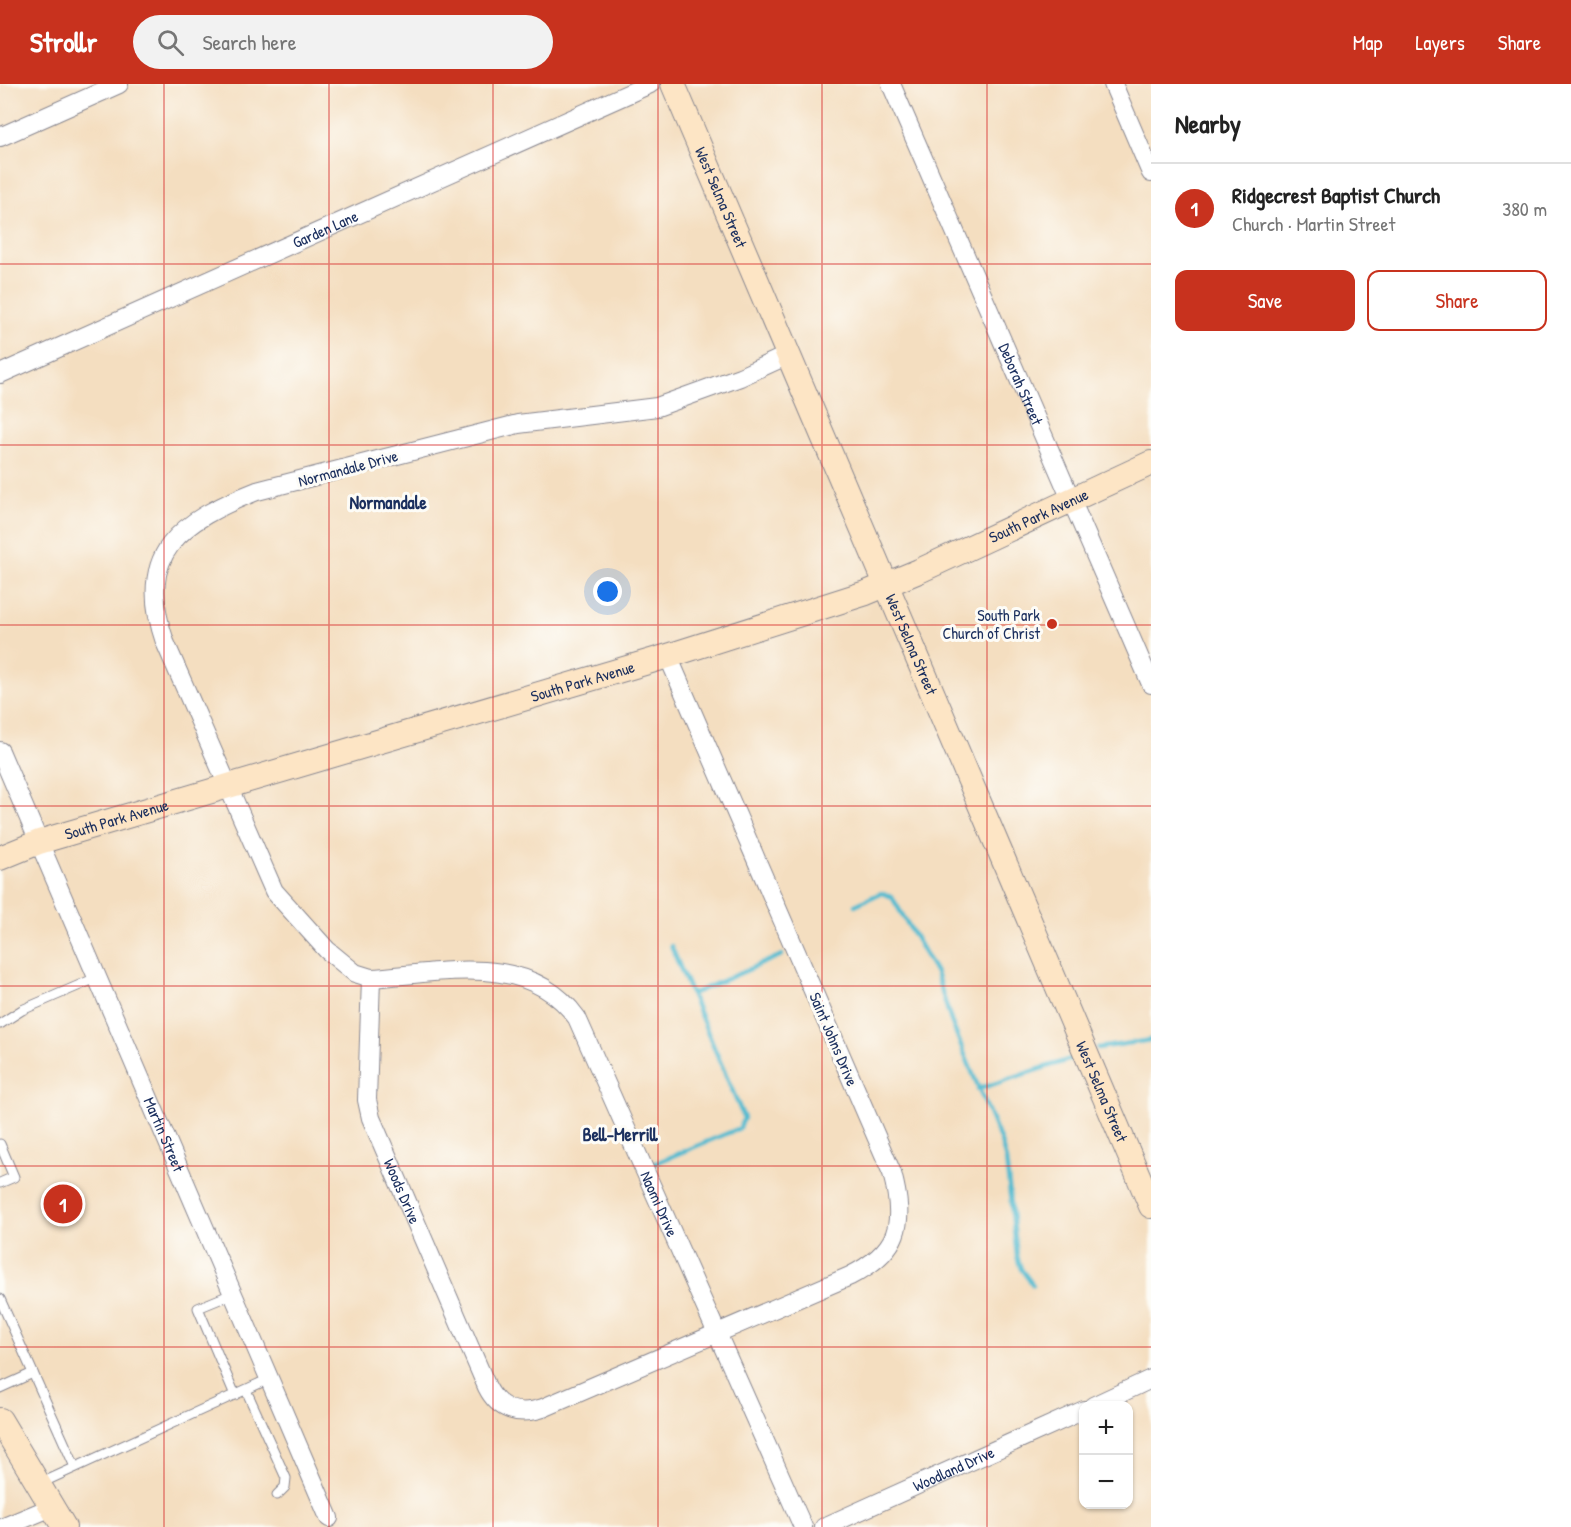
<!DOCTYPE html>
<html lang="en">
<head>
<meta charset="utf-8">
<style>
  :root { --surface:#fff; --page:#f2f2f2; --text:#222; --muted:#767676; --line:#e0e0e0; --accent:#c8321e }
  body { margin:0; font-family:"Patrick Hand",sans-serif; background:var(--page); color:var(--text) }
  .controls { position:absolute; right:18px; bottom:18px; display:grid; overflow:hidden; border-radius:12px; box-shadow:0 2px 4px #0004 }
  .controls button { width:54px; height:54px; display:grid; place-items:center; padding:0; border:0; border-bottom:2px solid var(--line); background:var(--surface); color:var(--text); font:30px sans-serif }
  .you { position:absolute; left:608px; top:508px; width:21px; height:21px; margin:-15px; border:4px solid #fff; border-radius:50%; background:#1a73e8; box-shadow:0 0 0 9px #1a73e833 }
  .badge { display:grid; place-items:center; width:39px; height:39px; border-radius:50%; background:var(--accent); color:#fff; font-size:20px; font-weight:700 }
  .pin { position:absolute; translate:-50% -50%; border:3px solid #fff; box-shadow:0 2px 6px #0006 }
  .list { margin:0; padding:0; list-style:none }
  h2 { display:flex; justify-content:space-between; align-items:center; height:78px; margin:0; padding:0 24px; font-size:26px }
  h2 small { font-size:20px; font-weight:400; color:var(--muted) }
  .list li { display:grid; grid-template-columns:39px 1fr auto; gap:18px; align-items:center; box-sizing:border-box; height:90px; padding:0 24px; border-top:2px solid var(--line) }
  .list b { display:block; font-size:22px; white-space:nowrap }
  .list p { margin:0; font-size:20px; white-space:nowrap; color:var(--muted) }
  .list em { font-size:20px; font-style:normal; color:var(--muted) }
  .actions { display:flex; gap:12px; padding:18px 24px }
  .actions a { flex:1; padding:14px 0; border:2px solid var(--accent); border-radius:12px; text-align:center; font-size:21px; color:var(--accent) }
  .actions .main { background:var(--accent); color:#fff }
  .icon { flex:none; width:33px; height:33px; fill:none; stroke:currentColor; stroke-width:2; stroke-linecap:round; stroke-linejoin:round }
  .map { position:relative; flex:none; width:1151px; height:1443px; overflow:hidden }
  header { display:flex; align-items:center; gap:36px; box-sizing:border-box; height:84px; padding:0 30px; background:var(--accent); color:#fff }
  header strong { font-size:28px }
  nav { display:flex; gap:33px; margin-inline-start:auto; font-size:21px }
  .search { width:420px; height:54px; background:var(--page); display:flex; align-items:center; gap:15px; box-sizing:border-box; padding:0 21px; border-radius:33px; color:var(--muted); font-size:22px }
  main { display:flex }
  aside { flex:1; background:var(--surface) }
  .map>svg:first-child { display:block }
</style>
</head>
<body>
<header>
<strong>Strollr</strong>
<div class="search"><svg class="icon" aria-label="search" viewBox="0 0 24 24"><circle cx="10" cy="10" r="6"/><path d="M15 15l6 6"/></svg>Search here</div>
<nav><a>Map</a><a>Layers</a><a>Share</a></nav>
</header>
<main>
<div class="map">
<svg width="1151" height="1443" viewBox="0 0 1151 1443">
  <rect width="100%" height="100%" fill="#fdfcf7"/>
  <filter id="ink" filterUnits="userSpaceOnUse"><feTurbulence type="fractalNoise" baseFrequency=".0167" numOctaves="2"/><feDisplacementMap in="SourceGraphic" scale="12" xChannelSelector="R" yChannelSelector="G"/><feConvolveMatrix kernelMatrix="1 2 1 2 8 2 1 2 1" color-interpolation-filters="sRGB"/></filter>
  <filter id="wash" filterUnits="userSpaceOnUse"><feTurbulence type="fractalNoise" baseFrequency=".008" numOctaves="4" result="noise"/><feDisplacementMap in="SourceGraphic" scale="24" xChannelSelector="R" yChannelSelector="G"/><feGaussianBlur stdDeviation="1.35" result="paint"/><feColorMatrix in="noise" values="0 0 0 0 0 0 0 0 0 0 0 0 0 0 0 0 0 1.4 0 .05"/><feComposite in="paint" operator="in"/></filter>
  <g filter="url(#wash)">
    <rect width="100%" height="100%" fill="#f4dec0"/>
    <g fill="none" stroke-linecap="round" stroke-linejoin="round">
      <g stroke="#53bbd0" stroke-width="4.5">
        <path d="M 855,821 L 881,809 L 892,813 L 936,889 L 951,937 L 1001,1058 L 1006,1076 L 1017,1172 L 1021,1185 L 1033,1201"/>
        <path d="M 692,910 L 782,871"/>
        <path d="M 1098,964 L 1151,956"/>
        <path d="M 978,1005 L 1074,974"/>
        <path d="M 651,1081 L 740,1044 L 744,1034 L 671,862"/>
      </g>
    </g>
  </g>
  <g filter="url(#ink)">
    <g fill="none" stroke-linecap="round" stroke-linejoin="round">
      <g stroke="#88868f" stroke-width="11">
        <g id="lane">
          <path d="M 0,940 L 22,926 L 96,894"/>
          <path d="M 0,1060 L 14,1093 L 0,1099"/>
          <path d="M 232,1210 L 198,1224 L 235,1311"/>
          <path d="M 0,1215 L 75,1383"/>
          <path d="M 0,1304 L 33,1289"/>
          <path d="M 246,1306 L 286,1394 L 285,1403 L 277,1411"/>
          <path d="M 39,1400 L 269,1295"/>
        </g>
      </g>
      <g stroke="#88868f" stroke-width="20">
        <g id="street">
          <path id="s1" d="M 891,0 L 1151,600"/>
          <path d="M 1113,0 L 1151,89"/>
          <path d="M 0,53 L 119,0"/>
          <path id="s2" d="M 788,271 L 740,293 L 657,323 L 518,340 L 257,407 C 181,437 134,468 165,558 L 274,807 L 327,866 L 355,889 L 371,894 C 443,889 529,867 577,934 L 803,1443"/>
          <path id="s3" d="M 0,290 L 650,0"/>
          <path id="s4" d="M 0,667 L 329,1434"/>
          <path id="s5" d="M 371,894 L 367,1016 L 371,1034 L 487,1303 C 499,1327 519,1332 543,1324 L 850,1192 C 899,1167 906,1141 892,1089 L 668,572"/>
          <path d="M 1093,1322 L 1151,1295"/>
          <path d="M 4,1443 L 52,1423"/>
          <path id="s6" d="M 824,1443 L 1084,1326"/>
        </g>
      </g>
      <g stroke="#88868f" stroke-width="26">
        <g id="secondary">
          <path id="s7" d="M 673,0 L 1151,1122"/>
          <path id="s8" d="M 0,774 L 39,758 L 668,572 L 866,509 L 919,487 L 1151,379"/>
          <path d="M 0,1336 L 64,1443"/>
        </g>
      </g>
      <use href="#lane" stroke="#fff" stroke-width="9"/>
      <use href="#street" stroke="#fff" stroke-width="18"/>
      <use href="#secondary" stroke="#fde5c5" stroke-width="24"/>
    </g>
  </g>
  <path fill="none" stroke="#d62828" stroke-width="1.5" stroke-opacity="0.55" d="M 164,0 L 164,1443M 329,0 L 329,1443M 493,0 L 493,1443M 658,0 L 658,1443M 822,0 L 822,1443M 987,0 L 987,1443M 0,180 L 1151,180M 0,361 L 1151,361M 0,541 L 1151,541M 0,722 L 1151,722M 0,902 L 1151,902M 0,1082 L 1151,1082M 0,1263 L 1151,1263"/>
  <circle fill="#c8321e" stroke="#fdfcf7" stroke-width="2" cx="1052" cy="540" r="6"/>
  <g text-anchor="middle" stroke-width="6" stroke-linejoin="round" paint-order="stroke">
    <g font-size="16" fill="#1b2f5e" stroke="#fdfcf7">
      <text dy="6" stroke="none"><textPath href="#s7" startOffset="123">West Selma Street</textPath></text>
      <text dy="6" stroke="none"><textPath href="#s3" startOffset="356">Garden Lane</textPath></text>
      <text dy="6" stroke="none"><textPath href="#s1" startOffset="327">Deborah Street</textPath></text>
      <text transform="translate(348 384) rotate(-15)" y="6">Normandale Drive</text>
      <text dy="6" stroke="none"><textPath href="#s8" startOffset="1095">South Park Avenue</textPath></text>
      <text dy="6" stroke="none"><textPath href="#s7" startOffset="609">West Selma Street</textPath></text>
      <text dy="6" stroke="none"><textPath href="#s8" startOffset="609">South Park Avenue</textPath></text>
      <text dy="6" stroke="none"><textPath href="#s8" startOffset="123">South Park Avenue</textPath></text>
      <text transform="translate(834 955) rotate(67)" y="6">Saint Johns Drive</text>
      <text dy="6" stroke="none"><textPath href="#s7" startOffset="1095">West Selma Street</textPath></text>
      <text dy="6" stroke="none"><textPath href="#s4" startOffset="417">Martin Street</textPath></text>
      <text dy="6" stroke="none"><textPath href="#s5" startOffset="220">Woods Drive</textPath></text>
      <text dy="6" stroke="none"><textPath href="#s2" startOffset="1584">Naomi Drive</textPath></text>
      <text dy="6" stroke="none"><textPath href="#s6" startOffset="142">Woodland Drive</textPath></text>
    </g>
    <g font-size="16" fill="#1b2f5e" stroke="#fdfcf7" text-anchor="end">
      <text x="1040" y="537">South Park<tspan x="1040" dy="18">Church of Christ</tspan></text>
    </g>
    <g font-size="18" font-weight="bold" fill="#1b2f5e" stroke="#fdfcf7">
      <text x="388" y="425">Normandale</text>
      <text x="620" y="1057">Bell-Merrill</text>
    </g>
  </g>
</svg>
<div class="controls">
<button>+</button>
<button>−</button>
</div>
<div class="you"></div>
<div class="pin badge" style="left:63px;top:1120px">1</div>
</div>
<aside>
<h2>Nearby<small></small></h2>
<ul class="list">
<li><span class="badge">1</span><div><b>Ridgecrest Baptist Church</b><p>Church · Martin Street</p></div><em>380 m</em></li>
</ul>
<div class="actions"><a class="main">Save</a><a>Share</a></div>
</aside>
</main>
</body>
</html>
